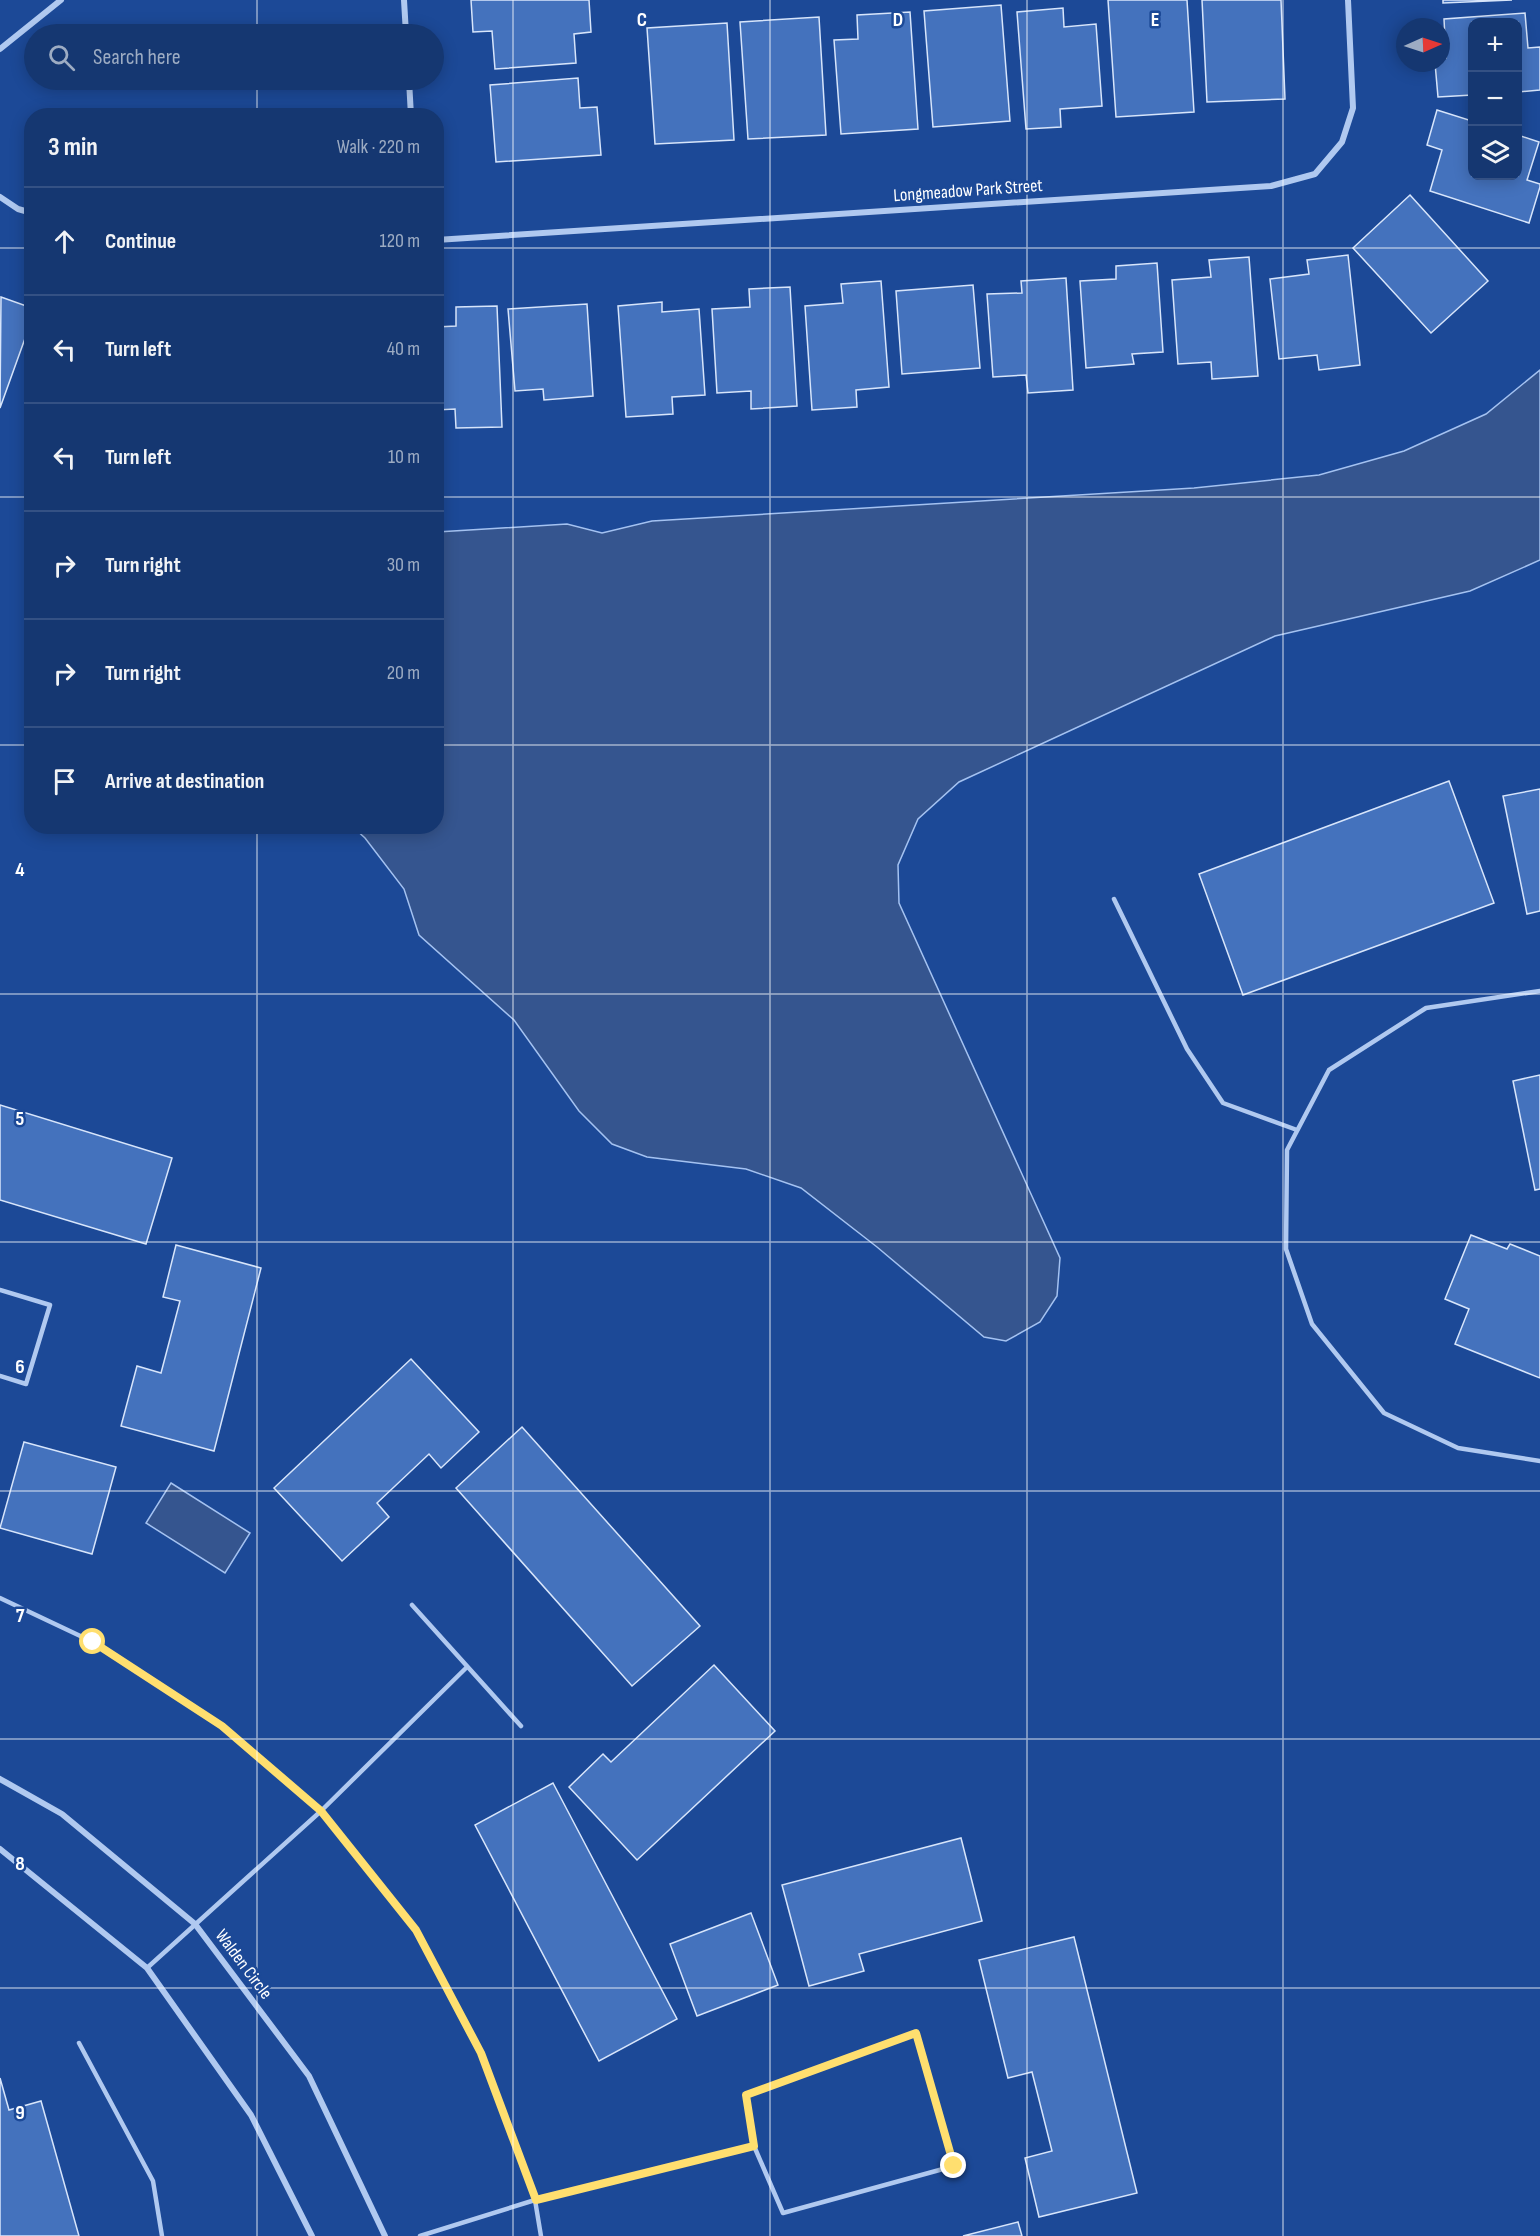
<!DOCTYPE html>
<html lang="en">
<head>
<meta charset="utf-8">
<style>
  :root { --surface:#153771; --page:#224279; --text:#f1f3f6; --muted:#9dacc3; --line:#345184 }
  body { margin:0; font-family:"Sofia Sans Condensed",sans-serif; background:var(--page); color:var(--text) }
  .controls { position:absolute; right:18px; top:18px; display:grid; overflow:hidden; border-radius:12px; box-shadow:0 3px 15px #0003 }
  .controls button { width:54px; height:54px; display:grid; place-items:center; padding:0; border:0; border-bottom:2px solid var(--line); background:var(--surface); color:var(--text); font:30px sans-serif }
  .compass { position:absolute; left:1396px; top:18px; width:54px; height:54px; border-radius:50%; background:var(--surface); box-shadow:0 3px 15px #0003; rotate:87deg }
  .stop { position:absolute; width:18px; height:18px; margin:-14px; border:4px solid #ffdf6f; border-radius:50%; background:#fff }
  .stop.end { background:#ffdf6f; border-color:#fff; box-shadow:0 2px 6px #0008 }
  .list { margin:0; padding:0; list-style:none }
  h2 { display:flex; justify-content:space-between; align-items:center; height:78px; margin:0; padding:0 24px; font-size:26px }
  h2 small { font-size:20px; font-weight:400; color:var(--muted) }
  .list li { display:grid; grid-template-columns:39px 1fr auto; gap:18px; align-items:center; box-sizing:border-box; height:108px; padding:0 24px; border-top:2px solid var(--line) }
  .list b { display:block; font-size:22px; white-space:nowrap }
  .list em { font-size:20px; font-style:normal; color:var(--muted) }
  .icon { flex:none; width:33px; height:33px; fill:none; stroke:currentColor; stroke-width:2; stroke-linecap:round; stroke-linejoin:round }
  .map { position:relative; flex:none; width:1540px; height:2236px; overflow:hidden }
  .search { position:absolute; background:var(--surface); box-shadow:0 3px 15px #0003; left:24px; top:24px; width:420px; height:66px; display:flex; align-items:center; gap:15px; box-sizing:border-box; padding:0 21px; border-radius:33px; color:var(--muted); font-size:22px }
  .panel { position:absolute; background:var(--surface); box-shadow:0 3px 15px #0003; left:24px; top:108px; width:420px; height:726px; border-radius:24px }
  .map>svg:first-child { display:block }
</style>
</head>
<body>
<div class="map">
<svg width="1540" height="2236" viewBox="0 0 1540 2236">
  <rect width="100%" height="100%" fill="#1c4997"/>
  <g fill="#35558f" stroke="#a4c2f1" stroke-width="1.5">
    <path d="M 1540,370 L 1540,560 L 1470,591 L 1275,636 L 959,782 L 918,819 L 898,865 L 899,903 L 1060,1258 L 1057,1296 L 1040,1322 L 1006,1341 L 984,1337 L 877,1247 L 801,1188 L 746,1169 L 647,1157 L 612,1144 L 579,1111 L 514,1020 L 419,935 L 404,889 L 365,838 L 353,827 L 436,826 L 437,532 L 567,524 L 602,533 L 652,521 L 1194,488 L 1319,475 L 1404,451 L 1486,414 Z"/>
    <path d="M 171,1483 L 250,1533 L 225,1573 L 146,1523 Z"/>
  </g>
  <g fill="#4472bd" stroke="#d7e5fb" stroke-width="1.5">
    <path d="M 471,0 L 589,0 L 591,32 L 574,34 L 576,63 L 495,69 L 492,31 L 473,32 Z"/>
    <path d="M 1108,0 L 1187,0 L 1194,112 L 1116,117 Z"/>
    <path d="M 1202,0 L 1281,0 L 1285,99 L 1207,102 Z"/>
    <path d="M 1443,0 L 1512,0 L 1443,3 Z"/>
    <path d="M 1001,5 L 1010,121 L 933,127 L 924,11 Z"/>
    <path d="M 1063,8 L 1064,27 L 1096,24 L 1102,106 L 1060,109 L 1061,127 L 1026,129 L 1017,12 Z"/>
    <path d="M 910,12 L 918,129 L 841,134 L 834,40 L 858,39 L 857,15 Z"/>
    <path d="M 1525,13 L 1528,48 L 1540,47 L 1540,90 L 1518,92 L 1518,22 L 1472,22 L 1472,95 L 1438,97 L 1435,63 L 1441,63 L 1441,58 L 1446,58 L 1444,19 Z"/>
    <path d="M 819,17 L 826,135 L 748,139 L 740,22 Z"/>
    <path d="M 727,23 L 734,140 L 655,144 L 647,28 Z"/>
    <path d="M 578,78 L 580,108 L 597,107 L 601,155 L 496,162 L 490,85 Z"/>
    <path d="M 1437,110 L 1472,121 L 1472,176 L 1518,176 L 1518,135 L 1539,142 L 1527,180 L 1540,184 L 1540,187 L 1529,223 L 1430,191 L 1442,150 L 1427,145 Z"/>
    <path d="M 1410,195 L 1488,281 L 1431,333 L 1353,248 Z"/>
    <path d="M 1348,255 L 1360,365 L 1319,370 L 1317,355 L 1279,359 L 1270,279 L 1309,274 L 1307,260 Z"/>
    <path d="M 1249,257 L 1258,376 L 1212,379 L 1211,362 L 1178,364 L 1172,280 L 1211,277 L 1209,260 Z"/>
    <path d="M 1157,263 L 1163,352 L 1132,354 L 1134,364 L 1086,368 L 1080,281 L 1116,279 L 1116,266 Z"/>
    <path d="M 1066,278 L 1073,390 L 1028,393 L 1026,375 L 993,377 L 987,294 L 1022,293 L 1021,281 Z"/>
    <path d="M 881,281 L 889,387 L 856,390 L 857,407 L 812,410 L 805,306 L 843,303 L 841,284 Z"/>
    <path d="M 973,285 L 980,368 L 902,374 L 896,291 Z"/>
    <path d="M 790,287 L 797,406 L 751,409 L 751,391 L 717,393 L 712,309 L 750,307 L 749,289 Z"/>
    <path d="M 1,297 L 32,308 L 32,319 L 0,408 Z"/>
    <path d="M 662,302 L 662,312 L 699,309 L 705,395 L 672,397 L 673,414 L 626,417 L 618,306 Z"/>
    <path d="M 587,304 L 593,396 L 544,400 L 543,389 L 515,391 L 508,309 Z"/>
    <path d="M 497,306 L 502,427 L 456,428 L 455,409 L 436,410 L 436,327 L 456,326 L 456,307 Z"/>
    <path d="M 32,389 L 32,411 L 26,409 Z"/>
    <path d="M 1449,781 L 1494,903 L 1243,995 L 1199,874 Z"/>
    <path d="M 1540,789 L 1540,911 L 1527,914 L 1503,796 Z"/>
    <path d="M 1540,1075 L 1540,1189 L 1535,1190 L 1513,1081 Z"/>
    <path d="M 0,1105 L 172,1158 L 146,1244 L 0,1200 Z"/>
    <path d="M 1471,1235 L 1507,1249 L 1510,1244 L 1540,1256 L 1540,1378 L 1455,1344 L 1469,1309 L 1445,1299 Z"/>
    <path d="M 176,1245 L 261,1268 L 214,1451 L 121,1426 L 137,1366 L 161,1373 L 180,1301 L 163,1297 Z"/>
    <path d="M 411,1359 L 479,1432 L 441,1468 L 429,1454 L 377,1503 L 389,1517 L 342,1561 L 274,1488 Z"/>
    <path d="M 522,1427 L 700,1626 L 632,1686 L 456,1488 Z"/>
    <path d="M 24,1442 L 116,1467 L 92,1554 L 0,1528 Z"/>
    <path d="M 714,1665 L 775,1731 L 637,1860 L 569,1787 L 603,1754 L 611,1762 Z"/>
    <path d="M 553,1783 L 677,2019 L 599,2061 L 475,1825 Z"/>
    <path d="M 961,1838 L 982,1921 L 859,1954 L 864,1971 L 809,1986 L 782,1885 Z"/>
    <path d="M 751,1913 L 778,1985 L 697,2016 L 670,1944 Z"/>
    <path d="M 1074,1937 L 1137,2193 L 1039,2217 L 1025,2158 L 1052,2151 L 1032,2072 L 1008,2078 L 979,1960 Z"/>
    <path d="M 0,2078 L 9,2110 L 41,2101 L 79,2236 L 0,2236 Z"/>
    <path d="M 1018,2222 L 1022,2236 L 963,2236 Z"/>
  </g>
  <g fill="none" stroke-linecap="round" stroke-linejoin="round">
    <g stroke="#b0c9f0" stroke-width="4.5">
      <path d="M 1114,899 L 1187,1049 L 1223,1103 L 1297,1130"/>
      <path d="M 1540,991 L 1426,1008 L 1329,1070 L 1287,1150 L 1286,1249 L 1312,1324 L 1384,1413 L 1458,1448 L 1540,1461"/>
      <path d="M 0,1290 L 50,1305 L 26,1384 L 0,1376"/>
      <path d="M 0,1598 L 93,1642 L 222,1726 L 321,1811 L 416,1930 L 481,2053 L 535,2200 L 541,2236"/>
      <path d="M 412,1605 L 521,1726"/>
      <path d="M 147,1968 L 321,1811 L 467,1667"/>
      <path d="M 917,2033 L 954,2166 L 783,2213 L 754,2146 L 746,2095 Z"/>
      <path d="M 79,2043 L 153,2181 L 162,2236"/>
      <path d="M 420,2236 L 535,2200 L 754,2146"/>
    </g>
    <g stroke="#b0c9f0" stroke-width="6">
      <path d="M 404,0 L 406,34"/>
      <path d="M 0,49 L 61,0"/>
      <path d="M 409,80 L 411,116"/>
      <path d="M 0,197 L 18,209 L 32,213"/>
      <path d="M 436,240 L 1271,186 L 1315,174 L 1342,142 L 1353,108 L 1348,0"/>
      <path d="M 0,1779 L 62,1814 L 195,1924 L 309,2076 L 385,2236"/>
      <path d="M 0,1849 L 147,1968 L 251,2115 L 312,2236"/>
    </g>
  </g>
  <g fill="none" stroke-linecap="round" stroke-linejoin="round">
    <path stroke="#ffdf6f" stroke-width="8" d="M 93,1642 L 222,1726 L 321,1811 L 416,1930 L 481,2053 L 536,2200 L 754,2146 L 746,2095 L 916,2033 L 954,2166"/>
  </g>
  <path fill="none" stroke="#fff" stroke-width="1.5" stroke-opacity="0.55" d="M 257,0 L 257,34M 513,0 L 513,2236M 770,0 L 770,2236M 1027,0 L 1027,2236M 1283,0 L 1283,2236M 257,80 L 257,116M 0,248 L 32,248M 436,248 L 1540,248M 0,497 L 32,497M 436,497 L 1540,497M 0,745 L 32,745M 436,745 L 1540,745M 257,826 L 257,2236M 0,994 L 1540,994M 0,1242 L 1540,1242M 0,1491 L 1540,1491M 0,1739 L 1540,1739M 0,1988 L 1540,1988"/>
  <g text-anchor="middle" stroke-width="5" stroke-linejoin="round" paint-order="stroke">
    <g font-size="18" fill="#fff" stroke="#1c4997">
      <text transform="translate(968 190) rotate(-4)" y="6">Longmeadow Park Street</text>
      <text transform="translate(244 1964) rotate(53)" y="6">Walden Circle</text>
    </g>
  </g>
  <g font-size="20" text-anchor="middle" font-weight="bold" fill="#fff" stroke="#1c4997" stroke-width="5" stroke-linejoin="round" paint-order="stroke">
    <text x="642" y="26">C</text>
    <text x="898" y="26">D</text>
    <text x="1155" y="26">E</text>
    <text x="20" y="876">4</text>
    <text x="20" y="1125">5</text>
    <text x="20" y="1373">6</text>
    <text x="20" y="1622">7</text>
    <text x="20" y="1870">8</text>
    <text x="20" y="2119">9</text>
  </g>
</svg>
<div class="controls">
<button>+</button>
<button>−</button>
<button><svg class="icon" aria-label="layers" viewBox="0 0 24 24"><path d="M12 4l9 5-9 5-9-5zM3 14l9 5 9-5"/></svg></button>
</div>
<svg class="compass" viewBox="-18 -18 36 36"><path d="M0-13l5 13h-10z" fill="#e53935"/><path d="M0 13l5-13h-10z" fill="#9dacc3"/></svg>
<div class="stop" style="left:93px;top:1642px"></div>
<div class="stop end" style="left:954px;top:2166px"></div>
<div class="search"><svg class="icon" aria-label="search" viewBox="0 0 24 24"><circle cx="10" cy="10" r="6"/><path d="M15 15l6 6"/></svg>Search here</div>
<section class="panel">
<h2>3 min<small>Walk · 220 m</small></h2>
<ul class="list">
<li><svg class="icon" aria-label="ahead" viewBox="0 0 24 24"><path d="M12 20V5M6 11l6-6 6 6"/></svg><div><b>Continue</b></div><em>120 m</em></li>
<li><svg class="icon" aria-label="left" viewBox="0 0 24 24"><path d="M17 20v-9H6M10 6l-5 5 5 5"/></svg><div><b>Turn left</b></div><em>40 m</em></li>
<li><svg class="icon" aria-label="left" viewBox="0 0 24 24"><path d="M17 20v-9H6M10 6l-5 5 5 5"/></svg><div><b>Turn left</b></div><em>10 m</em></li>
<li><svg class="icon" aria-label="right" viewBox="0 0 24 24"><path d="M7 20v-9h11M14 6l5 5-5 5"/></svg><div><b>Turn right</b></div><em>30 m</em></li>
<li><svg class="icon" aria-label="right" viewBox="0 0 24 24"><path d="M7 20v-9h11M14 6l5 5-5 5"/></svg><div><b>Turn right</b></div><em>20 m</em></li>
<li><svg class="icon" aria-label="arrive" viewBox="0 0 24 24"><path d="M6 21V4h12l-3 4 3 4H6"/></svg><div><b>Arrive at destination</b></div></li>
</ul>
</section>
</div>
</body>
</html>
